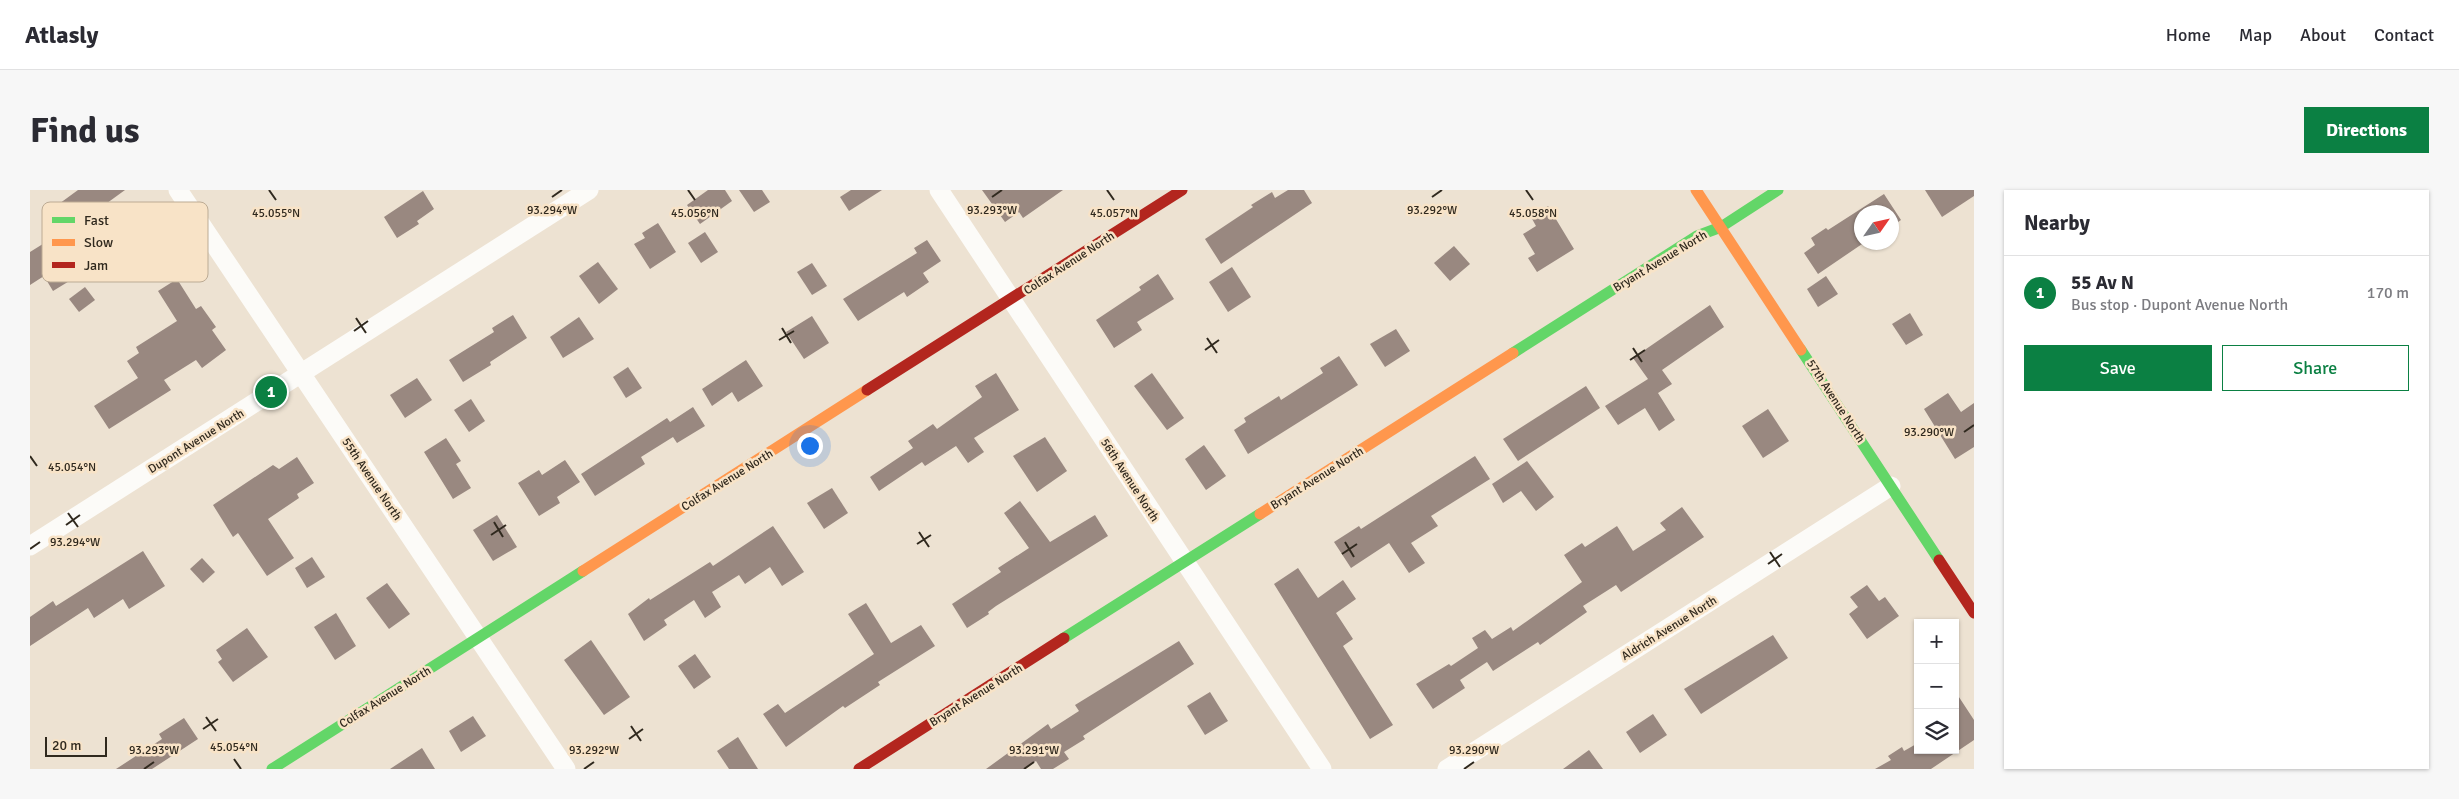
<!DOCTYPE html>
<html lang="en">
<head>
<meta charset="utf-8">
<style>
  :root { --surface:#fff; --page:#f7f7f7; --text:#2b2b33; --muted:#7c7c81; --line:#e1e1e2; --accent:#0b8043 }
  body { margin:0; font-family:Signika,sans-serif; background:var(--page); color:var(--text) }
  .controls { position:absolute; right:15px; bottom:15px; display:grid; overflow:hidden; border-radius:0px; box-shadow:0 1px 4px #0004 }
  .controls button { width:45px; height:45px; display:grid; place-items:center; padding:0; border:0; border-bottom:1px solid var(--line); background:var(--surface); color:var(--text); font:25px sans-serif }
  .compass { position:absolute; left:1824px; top:15px; width:45px; height:45px; border-radius:50%; background:var(--surface); box-shadow:0 1px 4px #0004; rotate:56deg }
  .scale { position:absolute; left:15px; bottom:12px; width:62px; box-sizing:border-box; padding-left:5px; border:2px solid #30291e; border-top:0; font-size:14px; line-height:18px; white-space:nowrap; color:#30291e; -webkit-text-stroke:4px #f8e3c7; paint-order:stroke }
  .you { position:absolute; left:779px; top:255px; width:18px; height:18px; margin:-12px; border:4px solid #fff; border-radius:50%; background:#1a73e8; box-shadow:0 0 0 8px #1a73e833 }
  .badge { display:grid; place-items:center; width:32px; height:32px; border-radius:50%; background:var(--accent); color:#fff; font-size:16px; font-weight:700 }
  .pin { position:absolute; translate:-50% -50%; border:2px solid #fff; box-shadow:0 1px 5px #0006 }
  .list { margin:0; padding:0; list-style:none }
  h2 { display:flex; justify-content:space-between; align-items:center; height:65px; margin:0; padding:0 20px; font-size:21px }
  h2 small { font-size:16px; font-weight:400; color:var(--muted) }
  .list li { display:grid; grid-template-columns:32px 1fr auto; gap:15px; align-items:center; box-sizing:border-box; height:75px; padding:0 20px; border-top:1px solid var(--line) }
  .list b { display:block; font-size:19px; white-space:nowrap }
  .list p { margin:0; font-size:16px; white-space:nowrap; color:var(--muted) }
  .list em { font-size:16px; font-style:normal; color:var(--muted) }
  .actions { display:flex; gap:10px; padding:15px 20px }
  .actions a { flex:1; padding:11px 0; border:1px solid var(--accent); border-radius:0px; text-align:center; font-size:18px; color:var(--accent) }
  .actions .main { background:var(--accent); color:#fff }
  .icon { flex:none; width:28px; height:28px; fill:none; stroke:currentColor; stroke-width:2; stroke-linecap:round; stroke-linejoin:round }
  .map { position:relative; flex:none; width:1944px; height:579px; overflow:hidden; border-radius:0px }
  header { display:flex; align-items:center; gap:30px; box-sizing:border-box; height:70px; padding:0 25px; background:var(--surface); border-bottom:1px solid var(--line) }
  header strong { font-size:24px }
  nav { display:flex; gap:28px; margin-inline-start:auto; font-size:18px }
  .intro { display:flex; align-items:center; justify-content:space-between; box-sizing:border-box; height:120px; padding:0 30px }
  h1 { margin:0; font-size:35px }
  .button { padding:12px 22px; border-radius:0px; background:var(--accent); color:#fff; font-size:18px; font-weight:700 }
  main { display:flex; gap:30px; padding:0 30px }
  aside { flex:1; background:var(--surface); border-radius:0px; box-shadow:0 1px 4px #0004 }
  .map>svg:first-child { display:block }
</style>
</head>
<body>
<header>
<strong>Atlasly</strong>
<nav><a>Home</a><a>Map</a><a>About</a><a>Contact</a></nav>
</header>
<div class="intro"><h1>Find us</h1><a class="button">Directions</a></div>
<main>
<div class="map">
<svg width="1944" height="579" viewBox="0 0 1944 579">
  <rect width="100%" height="100%" fill="#ede2d2"/>
  <g fill="#998880">
    <path d="M 48,0 L 95,0 L 51,32 L 45,24 L 32,33 L 22,19 Z"/>
    <path d="M 678,0 L 695,0 L 702,11 L 670,34 L 657,15 Z"/>
    <path d="M 709,0 L 732,0 L 740,12 L 724,22 Z"/>
    <path d="M 821,0 L 852,0 L 819,21 L 810,7 Z"/>
    <path d="M 952,0 L 1033,0 L 993,28 L 989,22 L 975,32 Z"/>
    <path d="M 1258,0 L 1274,0 L 1282,13 L 1191,74 L 1175,49 L 1223,17 L 1221,15 L 1242,2 L 1245,8 Z"/>
    <path d="M 1895,0 L 1944,0 L 1944,6 L 1912,27 Z"/>
    <path d="M 393,1 L 404,19 L 387,31 L 389,34 L 367,48 L 354,27 Z"/>
    <path d="M 1854,4 L 1871,30 L 1862,36 L 1862,22 L 1832,22 L 1832,52 L 1835,52 L 1788,84 L 1774,63 L 1785,55 L 1781,48 L 1796,38 L 1798,40 Z"/>
    <path d="M 1518,16 L 1544,59 L 1507,82 L 1498,68 L 1505,64 L 1493,44 L 1506,36 L 1501,27 Z"/>
    <path d="M 628,33 L 646,62 L 620,79 L 604,54 L 615,48 L 612,43 Z"/>
    <path d="M 675,42 L 688,62 L 671,73 L 658,53 Z"/>
    <path d="M 897,50 L 911,71 L 893,83 L 899,92 L 877,107 L 874,102 L 828,131 L 813,109 L 887,63 L 884,58 Z"/>
    <path d="M 16,52 L 41,90 L 23,101 L 14,86 L 0,95 L 0,62 Z"/>
    <path d="M 1424,56 L 1440,74 L 1420,91 L 1404,73 Z"/>
    <path d="M 568,72 L 588,99 L 569,114 L 549,86 Z"/>
    <path d="M 782,73 L 797,96 L 782,105 L 767,82 Z"/>
    <path d="M 1202,77 L 1221,107 L 1198,122 L 1179,92 Z"/>
    <path d="M 1128,84 L 1144,109 L 1107,132 L 1112,140 L 1084,158 L 1066,130 L 1111,100 L 1109,97 Z"/>
    <path d="M 1796,86 L 1808,104 L 1788,117 L 1777,99 Z"/>
    <path d="M 147,89 L 166,119 L 171,116 L 186,137 L 182,140 L 196,160 L 172,178 L 166,170 L 134,190 L 141,200 L 79,239 L 64,216 L 108,188 L 97,171 L 109,163 L 106,157 L 147,131 L 128,101 Z"/>
    <path d="M 55,97 L 65,110 L 49,122 L 39,109 Z"/>
    <path d="M 1680,115 L 1694,137 L 1632,180 L 1642,194 L 1628,203 L 1645,230 L 1629,241 L 1615,218 L 1588,235 L 1575,216 L 1618,189 L 1603,168 Z"/>
    <path d="M 1880,123 L 1893,145 L 1876,155 L 1862,134 Z"/>
    <path d="M 483,125 L 497,148 L 460,172 L 461,175 L 433,192 L 419,170 L 464,142 L 462,138 Z"/>
    <path d="M 782,126 L 799,153 L 774,169 L 756,142 Z"/>
    <path d="M 549,127 L 564,149 L 533,168 L 520,147 Z"/>
    <path d="M 1366,139 L 1380,161 L 1355,177 L 1340,154 Z"/>
    <path d="M 1309,166 L 1328,195 L 1218,264 L 1204,240 L 1216,232 L 1214,228 L 1249,206 L 1251,210 L 1293,183 L 1290,178 Z"/>
    <path d="M 716,170 L 733,196 L 708,212 L 702,202 L 682,216 L 672,199 Z"/>
    <path d="M 598,177 L 612,198 L 596,208 L 583,187 Z"/>
    <path d="M 966,183 L 989,220 L 944,248 L 954,262 L 938,273 L 926,256 L 895,276 L 892,272 L 849,301 L 840,287 L 883,258 L 878,251 L 903,234 L 907,239 L 952,207 L 945,196 Z"/>
    <path d="M 1122,183 L 1154,228 L 1137,240 L 1104,196 Z"/>
    <path d="M 387,188 L 402,210 L 375,228 L 360,205 Z"/>
    <path d="M 1556,196 L 1570,218 L 1488,271 L 1473,249 Z"/>
    <path d="M 1918,203 L 1931,222 L 1944,213 L 1944,257 L 1925,269 L 1894,219 Z"/>
    <path d="M 441,209 L 455,231 L 439,242 L 424,220 Z"/>
    <path d="M 663,217 L 675,236 L 647,253 L 643,247 L 611,267 L 615,274 L 565,306 L 551,284 L 637,228 L 640,232 Z"/>
    <path d="M 1738,219 L 1759,251 L 1733,268 L 1712,236 Z"/>
    <path d="M 1015,247 L 1037,281 L 1007,302 L 983,266 Z"/>
    <path d="M 416,248 L 431,271 L 426,274 L 441,298 L 423,309 L 394,262 Z"/>
    <path d="M 1174,255 L 1196,286 L 1176,300 L 1155,269 Z"/>
    <path d="M 1445,266 L 1460,289 L 1401,326 L 1408,336 L 1381,353 L 1395,373 L 1379,383 L 1359,353 L 1321,378 L 1304,352 L 1329,336 L 1331,339 Z"/>
    <path d="M 267,267 L 284,293 L 267,304 L 269,308 L 238,329 L 264,368 L 237,386 L 208,343 L 203,347 L 183,315 L 243,275 L 249,279 Z"/>
    <path d="M 535,270 L 550,292 L 527,307 L 530,313 L 509,326 L 488,293 L 509,280 L 512,285 Z"/>
    <path d="M 1497,271 L 1524,307 L 1506,321 L 1491,301 L 1473,313 L 1462,294 Z"/>
    <path d="M 802,298 L 818,323 L 794,339 L 777,313 Z"/>
    <path d="M 990,311 L 1020,352 L 1065,325 L 1078,346 L 966,416 L 958,422 L 959,424 L 937,438 L 922,414 L 971,382 L 968,378 L 999,358 L 974,323 Z"/>
    <path d="M 1652,317 L 1674,347 L 1591,402 L 1586,395 L 1553,416 L 1557,422 L 1510,455 L 1508,452 L 1463,481 L 1457,472 L 1430,490 L 1435,498 L 1403,519 L 1386,494 L 1419,474 L 1421,476 L 1448,458 L 1442,448 L 1455,440 L 1462,449 L 1481,437 L 1483,441 L 1552,392 L 1534,365 L 1552,353 L 1555,357 L 1587,336 L 1603,361 L 1636,340 L 1630,333 Z"/>
    <path d="M 467,325 L 487,357 L 463,371 L 443,340 Z"/>
    <path d="M 743,336 L 774,382 L 752,396 L 740,377 L 715,394 L 709,385 L 682,402 L 691,417 L 675,428 L 664,410 L 634,430 L 637,435 L 614,451 L 598,424 L 619,408 L 620,410 L 680,372 L 683,376 Z"/>
    <path d="M 113,361 L 135,396 L 99,419 L 93,409 L 64,428 L 58,418 L 0,456 L 0,427 L 23,411 L 26,416 Z"/>
    <path d="M 282,367 L 295,387 L 277,398 L 265,378 Z"/>
    <path d="M 172,368 L 185,382 L 173,393 L 160,379 Z"/>
    <path d="M 1268,378 L 1288,408 L 1313,390 L 1326,409 L 1306,423 L 1323,449 L 1313,456 L 1363,535 L 1340,549 L 1244,394 Z"/>
    <path d="M 357,393 L 380,424 L 359,439 L 336,408 Z"/>
    <path d="M 1837,395 L 1849,411 L 1855,407 L 1869,426 L 1837,449 L 1819,424 L 1828,417 L 1820,407 Z"/>
    <path d="M 836,413 L 861,453 L 891,435 L 905,456 L 848,492 L 850,495 L 815,518 L 813,516 L 756,557 L 733,524 L 748,514 L 755,523 L 844,464 L 818,424 Z"/>
    <path d="M 306,423 L 326,456 L 305,470 L 284,437 Z"/>
    <path d="M 217,438 L 238,467 L 203,492 L 188,472 L 192,469 L 186,460 Z"/>
    <path d="M 1743,445 L 1758,468 L 1671,524 L 1654,499 Z"/>
    <path d="M 561,450 L 600,507 L 574,525 L 534,470 Z"/>
    <path d="M 1149,451 L 1164,474 L 1053,546 L 1055,549 L 1034,562 L 1039,569 L 1023,579 L 1011,579 L 1006,571 L 994,579 L 956,579 L 1018,534 L 1021,539 L 1049,521 L 1045,515 Z"/>
    <path d="M 665,464 L 681,487 L 664,499 L 648,476 Z"/>
    <path d="M 1925,501 L 1944,530 L 1944,550 L 1901,579 L 1845,579 L 1861,570 L 1858,566 L 1872,557 L 1874,561 L 1888,553 L 1888,560 L 1925,560 Z"/>
    <path d="M 1180,502 L 1198,531 L 1175,545 L 1157,516 Z"/>
    <path d="M 1623,524 L 1637,545 L 1610,563 L 1596,542 Z"/>
    <path d="M 443,526 L 456,546 L 431,562 L 419,541 Z"/>
    <path d="M 154,528 L 168,549 L 122,579 L 86,579 L 132,549 L 129,544 Z"/>
    <path d="M 708,547 L 728,579 L 699,579 L 687,561 Z"/>
    <path d="M 392,558 L 405,579 L 360,579 Z"/>
    <path d="M 1559,560 L 1573,579 L 1533,579 Z"/>
  </g>
  <g fill="none" stroke-linecap="round" stroke-linejoin="round">
    <g stroke="#fcfbf8" stroke-width="19">
      <path d="M 148,0 L 536,579"/>
      <path d="M 909,0 L 1292,579"/>
      <path d="M 0,356 L 559,0"/>
      <path d="M 1417,579 L 1861,296"/>
    </g>
    <g stroke="#63d668" stroke-width="11">
      <path d="M 1771,160 L 1909,370"/>
      <path d="M 1483,163 L 1667,46 L 1691,37 L 1748,0"/>
      <path d="M 1034,448 L 1230,324"/>
      <path d="M 242,579 L 553,381"/>
    </g>
    <g stroke="#ff974d" stroke-width="11">
      <path d="M 1666,0 L 1771,160"/>
      <path d="M 1230,324 L 1483,163"/>
      <path d="M 553,381 L 837,200"/>
    </g>
    <g stroke="#b3261e" stroke-width="11">
      <path d="M 837,200 L 1152,0"/>
      <path d="M 1909,370 L 1944,423"/>
      <path d="M 829,579 L 1034,448"/>
    </g>
  </g>
  <path fill="none" stroke="#30291e" stroke-width="2" d="M 239,0 L 246,10M 658,0 L 665,10M 1077,0 L 1084,10M 1496,0 L 1503,10M 522,7 L 532,0M 962,7 L 972,0M 1402,7 L 1412,0M 326,128 L 336,143M 752,138 L 761,153M 324,141 L 338,131M 1177,148 L 1187,163M 749,150 L 764,141M 1603,158 L 1612,172M 1175,160 L 1189,150M 1600,170 L 1615,160M 1934,242 L 1944,235M 0,266 L 7,276M 38,323 L 48,337M 464,332 L 473,347M 36,335 L 50,325M 889,342 L 899,357M 461,345 L 476,335M 1315,352 L 1324,367M 887,354 L 901,345M 0,359 L 10,352M 1740,362 L 1750,377M 1312,364 L 1327,354M 1738,374 L 1752,364M 176,527 L 186,541M 601,536 L 611,551M 173,539 L 188,529M 599,549 L 613,539M 204,569 L 211,579M 114,579 L 124,572M 554,579 L 564,572M 994,579 L 1004,572M 1434,579 L 1444,572"/>
  <g text-anchor="middle" stroke-width="5" stroke-linejoin="round" paint-order="stroke">
    <g font-size="12" fill="#30291e" stroke="#f8e3c7">
      <text transform="translate(1630 71) rotate(-31)" y="4">Bryant Avenue North</text>
      <text transform="translate(1039 73) rotate(-33)" y="4">Colfax Avenue North</text>
      <text transform="translate(1806 211) rotate(57)" y="4">57th Avenue North</text>
      <text transform="translate(166 251) rotate(-32)" y="4">Dupont Avenue North</text>
      <text transform="translate(1287 288) rotate(-32)" y="4">Bryant Avenue North</text>
      <text transform="translate(342 289) rotate(56)" y="4">55th Avenue North</text>
      <text transform="translate(697 290) rotate(-32)" y="4">Colfax Avenue North</text>
      <text transform="translate(1100 290) rotate(57)" y="4">56th Avenue North</text>
      <text transform="translate(1639 438) rotate(-32)" y="4">Aldrich Avenue North</text>
      <text transform="translate(946 505) rotate(-32)" y="4">Bryant Avenue North</text>
      <text transform="translate(355 507) rotate(-32)" y="4">Colfax Avenue North</text>
    </g>
  </g>
  <rect x="12" y="12" width="166" height="80" rx="8" fill="#f8e3c7" stroke="#bcab94" stroke-width="1"/>
  <rect x="22" y="27" width="23" height="6" fill="#63d668"/>
  <rect x="22" y="49" width="23" height="7" fill="#ff974d"/>
  <rect x="22" y="72" width="23" height="6" fill="#b3261e"/>
  <g font-size="14" fill="#30291e">
    <text x="54" y="35">Fast</text>
    <text x="54" y="57">Slow</text>
    <text x="54" y="80">Jam</text>
  </g>
  <g font-size="12" text-anchor="middle" fill="#30291e" stroke="#f8e3c7" stroke-width="5" stroke-linejoin="round" paint-order="stroke">
    <text x="522" y="24">93.294°W</text>
    <text x="1402" y="24">93.292°W</text>
    <text x="962" y="24">93.293°W</text>
    <text x="246" y="27">45.055°N</text>
    <text x="665" y="27">45.056°N</text>
    <text x="1084" y="27">45.057°N</text>
    <text x="1503" y="27">45.058°N</text>
    <text x="1899" y="246">93.290°W</text>
    <text x="42" y="281">45.054°N</text>
    <text x="45" y="356">93.294°W</text>
    <text x="204" y="561">45.054°N</text>
    <text x="124" y="564">93.293°W</text>
    <text x="564" y="564">93.292°W</text>
    <text x="1004" y="564">93.291°W</text>
    <text x="1444" y="564">93.290°W</text>
  </g>
</svg>
<div class="controls">
<button>+</button>
<button>−</button>
<button><svg class="icon" aria-label="layers" viewBox="0 0 24 24"><path d="M12 4l9 5-9 5-9-5zM3 14l9 5 9-5"/></svg></button>
</div>
<svg class="compass" viewBox="-18 -18 36 36"><path d="M0-13l5 13h-10z" fill="#e53935"/><path d="M0 13l5-13h-10z" fill="#7c7c81"/></svg>
<div class="scale">20 m</div>
<div class="you"></div>
<div class="pin badge" style="left:241px;top:202px">1</div>
</div>
<aside>
<h2>Nearby<small></small></h2>
<ul class="list">
<li><span class="badge">1</span><div><b>55 Av N</b><p>Bus stop · Dupont Avenue North</p></div><em>170 m</em></li>
</ul>
<div class="actions"><a class="main">Save</a><a>Share</a></div>
</aside>
</main>
</body>
</html>
